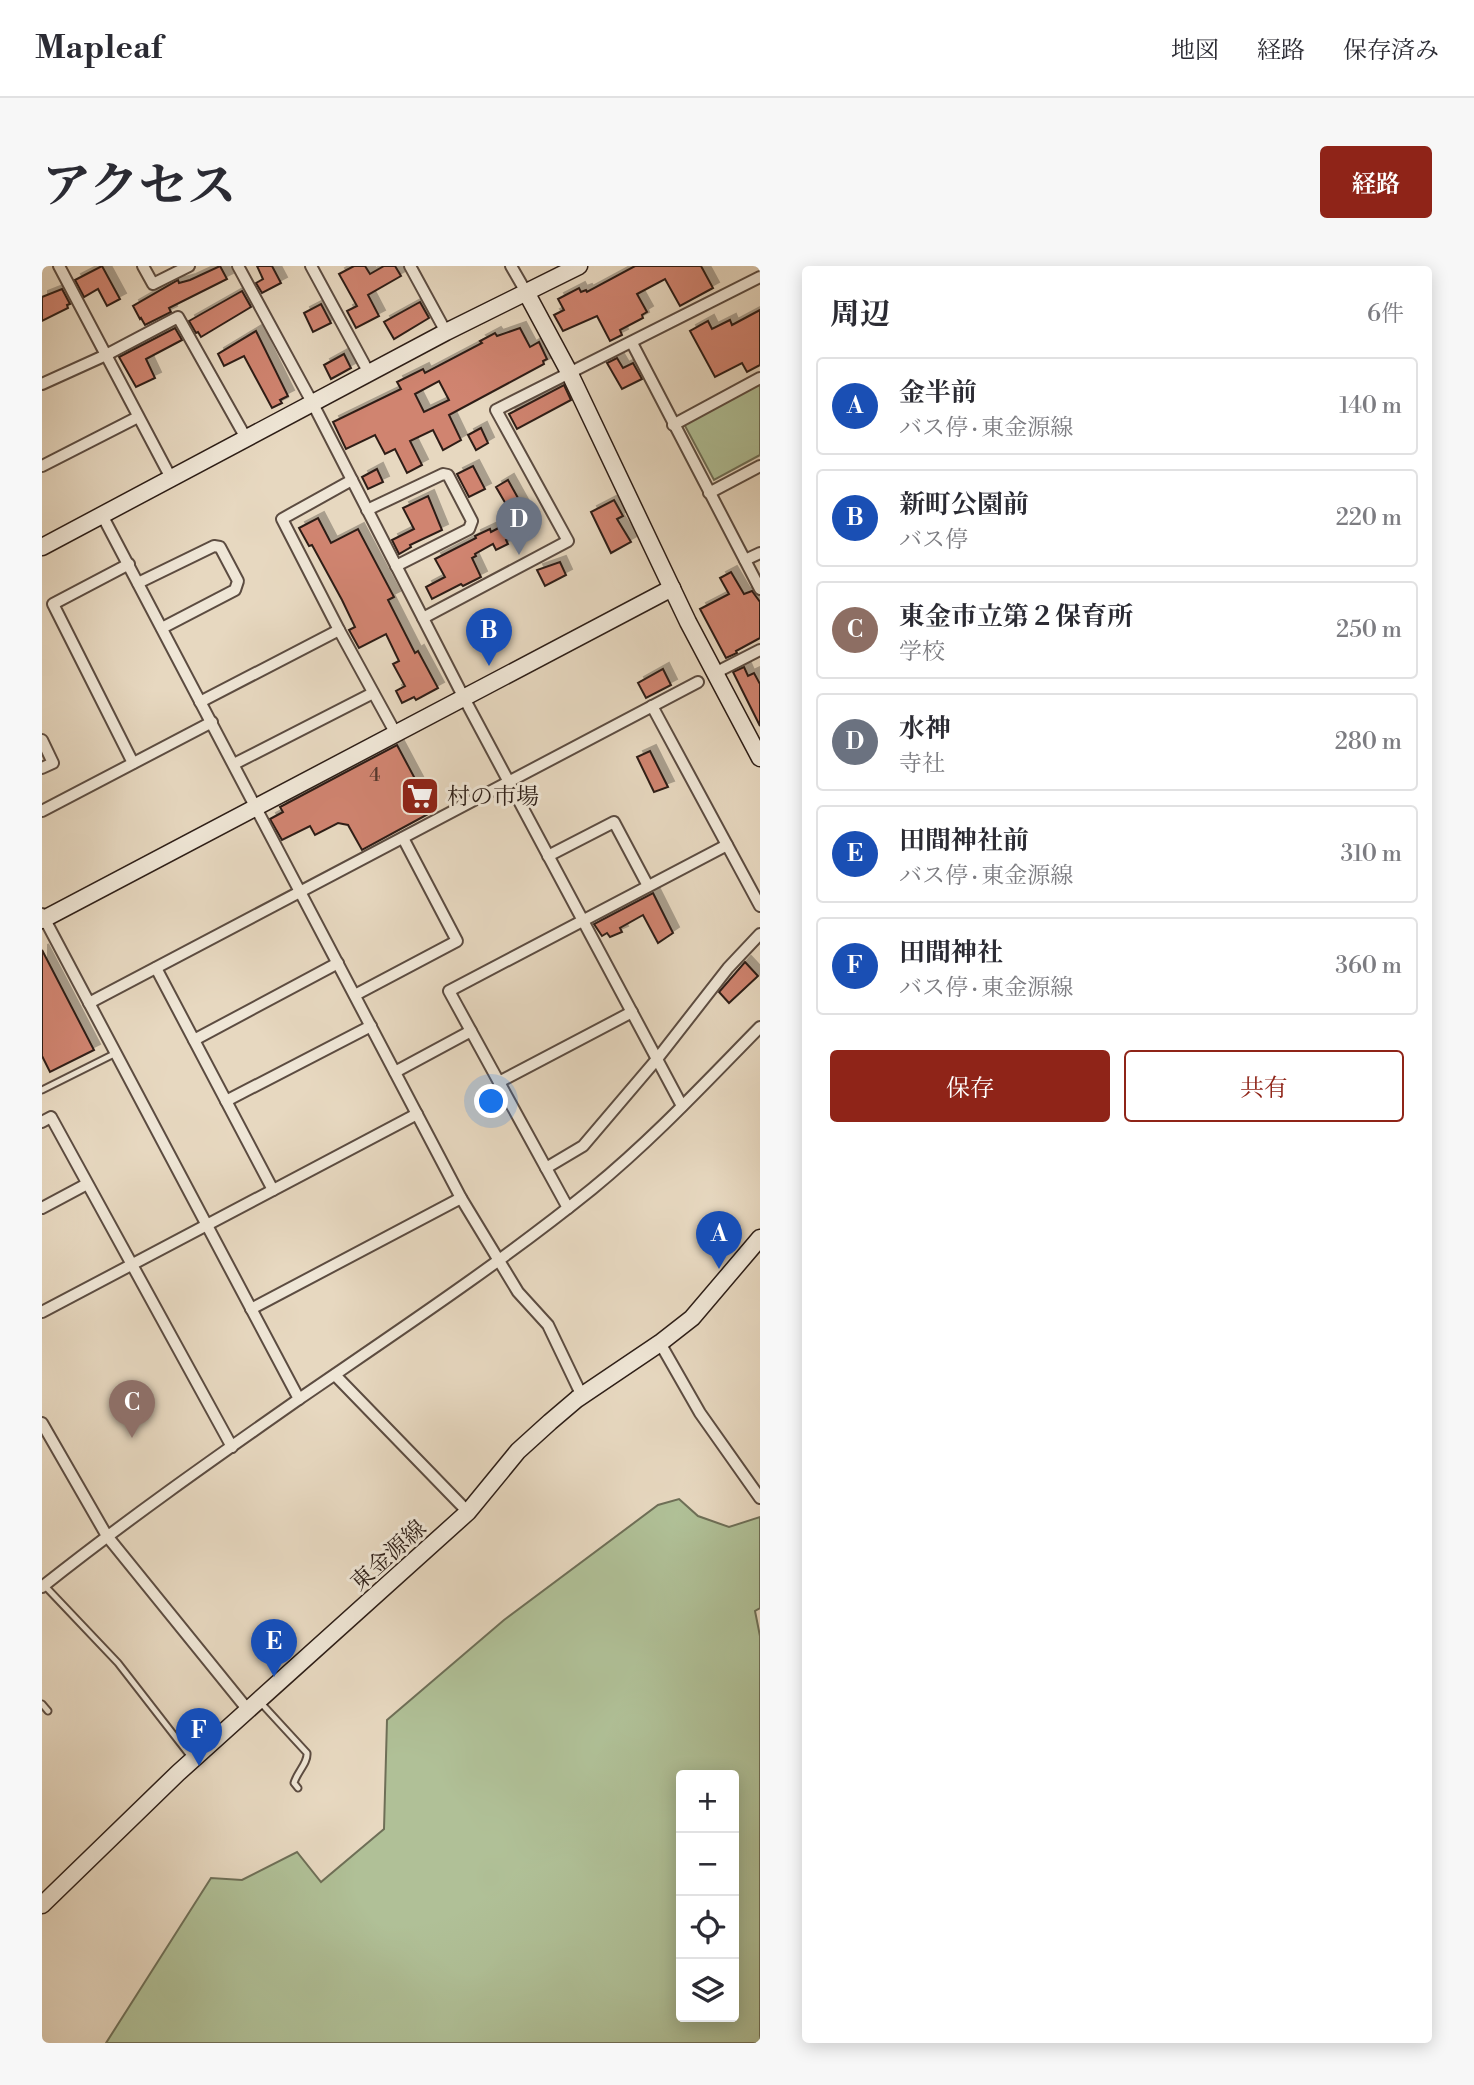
<!DOCTYPE html>
<html lang="ja">
<head>
<meta charset="utf-8">
<style>
  :root { --surface:#fff; --page:#f7f7f7; --text:#2b2b33; --muted:#7c7c81; --line:#e1e1e2; --accent:#8f2418 }
  body { margin:0; font-family:"Libre Bodoni","Noto Serif JP",serif; background:var(--page); color:var(--text) }
  .controls { position:absolute; right:21px; bottom:21px; display:grid; overflow:hidden; border-radius:7px; box-shadow:0 4px 18px #0003 }
  .controls button { width:63px; height:63px; display:grid; place-items:center; padding:0; border:0; border-bottom:2px solid var(--line); background:var(--surface); color:var(--text); font:35px sans-serif }
  .you { position:absolute; left:450px; top:836px; width:24px; height:24px; margin:-18px; border:5px solid #fff; border-radius:50%; background:#1a73e8; box-shadow:0 0 0 10px #1a73e833 }
  .badge { display:grid; place-items:center; width:46px; height:46px; border-radius:50%; background:var(--accent); color:#fff; font-size:23px; font-weight:700 }
  .pin { position:absolute; translate:-50% -58px; filter:drop-shadow(0 2px 4px #0008) }
  .pin::after { content:''; position:absolute; top:37px; width:24px; height:21px; background:inherit; clip-path:polygon(0 0,100% 0,50% 100%) }
  .list { margin:0; padding:0; list-style:none }
  h2 { display:flex; justify-content:space-between; align-items:center; height:91px; margin:0; padding:0 28px; font-size:30px }
  h2 small { font-size:23px; font-weight:400; color:var(--muted) }
  .list li { display:grid; grid-template-columns:46px 1fr auto; gap:21px; align-items:center; box-sizing:border-box; height:98px; margin:0 14px 14px; padding:0 14px; border:2px solid var(--line); border-radius:7px }
  .list b { display:block; font-size:26px; white-space:nowrap }
  .list p { margin:0; font-size:23px; white-space:nowrap; color:var(--muted) }
  .list em { font-size:23px; font-style:normal; color:var(--muted) }
  .actions { display:flex; gap:14px; padding:21px 28px }
  .actions a { flex:1; padding:16px 0; border:2px solid var(--accent); border-radius:7px; text-align:center; font-size:24px; color:var(--accent) }
  .actions .main { background:var(--accent); color:#fff }
  .icon { flex:none; width:38px; height:38px; fill:none; stroke:currentColor; stroke-width:2; stroke-linecap:round; stroke-linejoin:round }
  .map { position:relative; flex:none; width:718px; height:1777px; overflow:hidden; border-radius:7px }
  header { display:flex; align-items:center; gap:42px; box-sizing:border-box; height:98px; padding:0 35px; background:var(--surface); border-bottom:2px solid var(--line) }
  header strong { font-size:33px }
  nav { display:flex; gap:38px; margin-inline-start:auto; font-size:24px }
  .intro { display:flex; align-items:center; justify-content:space-between; box-sizing:border-box; height:168px; padding:0 42px }
  h1 { margin:0; font-size:49px }
  .button { padding:18px 32px; border-radius:7px; background:var(--accent); color:#fff; font-size:24px; font-weight:700 }
  main { display:flex; gap:42px; padding:0 42px }
  aside { flex:1; background:var(--surface); border-radius:7px; box-shadow:0 4px 18px #0003 }
  .map>svg:first-child { display:block }
</style>
</head>
<body>
<header>
<strong>Mapleaf</strong>
<nav><a>地図</a><a>経路</a><a>保存済み</a></nav>
</header>
<div class="intro"><h1>アクセス</h1><a class="button">経路</a></div>
<main>
<div class="map">
<svg width="718" height="1777" viewBox="0 0 718 1777">
  <defs>
    <filter id="shadow"><feDropShadow dx="6" dy="-6" stdDeviation="0" flood-color="#0004"/></filter>
  </defs>
  <rect width="100%" height="100%" fill="#e7d8c0"/>
  <filter id="stains"><feTurbulence type="fractalNoise" baseFrequency=".00286" numOctaves="4"/><feColorMatrix values="0 0 0 0 .2 0 0 0 0 .09 0 0 0 0 .02 0 0 0 .5 -.17"/></filter>
  <radialGradient id="worn" r=".72"><stop offset=".6" stop-color="#630" stop-opacity="0"/><stop offset="1" stop-color="#630" stop-opacity=".3"/></radialGradient>
  <g fill="#b0c097" stroke="#6e6f57" stroke-width="2" fill-rule="evenodd">
    <path d="M 718,118 L 718,189 L 672,214 L 642,158 Z"/>
    <path d="M 637,1233 L 656,1250 L 687,1261 L 718,1251 L 718,1342 L 713,1345 L 718,1370 L 718,1777 L 64,1777 L 169,1612 L 200,1614 L 255,1586 L 279,1616 L 342,1563 L 345,1454 L 462,1354 L 616,1239 ZM 639,1509 L 692,1509 L 692,1751 L 639,1751 Z"/>
  </g>
  <g fill="#d08470" stroke="#2d1e17" stroke-width="2" fill-rule="evenodd" filter="url(#shadow)">
    <path d="M 60,0 L 78,33 L 65,40 L 56,23 L 42,31 L 33,14 Z"/>
    <path d="M 178,0 L 185,13 L 127,42 L 129,46 L 103,59 L 99,52 L 98,53 L 91,40 L 136,14 L 137,17 L 148,14 Z"/>
    <path d="M 215,0 L 230,0 L 239,17 L 220,27 L 214,17 L 221,13 Z"/>
    <path d="M 312,0 L 323,0 L 328,8 L 342,0 L 353,0 L 359,10 L 326,29 L 337,50 L 314,62 L 305,45 L 315,40 L 297,8 Z"/>
    <path d="M 593,0 L 659,0 L 671,22 L 638,40 L 623,13 L 595,28 L 605,46 L 600,49 L 601,52 L 578,64 L 580,69 L 568,75 L 555,50 L 521,65 L 512,49 L 522,44 L 516,33 L 537,22 L 539,26 L 544,24 L 545,26 Z"/>
    <path d="M 20,23 L 28,38 L 25,39 L 26,42 L 0,55 L 0,31 Z"/>
    <path d="M 200,25 L 209,41 L 159,71 L 156,66 L 154,67 L 147,55 Z"/>
    <path d="M 378,36 L 387,52 L 352,73 L 342,56 Z"/>
    <path d="M 279,38 L 289,57 L 271,66 L 262,47 Z"/>
    <path d="M 718,44 L 718,99 L 705,106 L 700,97 L 673,111 L 648,65 L 666,55 L 670,63 L 688,54 L 690,59 Z"/>
    <path d="M 133,62 L 140,74 L 104,93 L 113,112 L 94,121 L 77,91 Z"/>
    <path d="M 478,62 L 488,81 L 497,76 L 505,93 L 501,95 L 502,98 L 407,149 L 419,174 L 401,184 L 391,164 L 368,175 L 380,199 L 365,207 L 353,183 L 343,188 L 333,169 L 304,183 L 291,156 L 359,123 L 355,116 L 381,103 L 383,107 L 440,77 L 438,75 L 453,67 L 455,70 ZM 397,115 L 407,134 L 382,146 L 373,128 Z"/>
    <path d="M 214,65 L 246,130 L 238,134 L 240,137 L 230,142 L 202,90 L 182,100 L 176,88 Z"/>
    <path d="M 302,88 L 309,102 L 289,113 L 282,99 Z"/>
    <path d="M 575,92 L 581,102 L 591,97 L 600,113 L 580,123 L 565,97 Z"/>
    <path d="M 522,119 L 529,134 L 475,163 L 467,148 Z"/>
    <path d="M 439,162 L 446,177 L 434,184 L 426,169 Z"/>
    <path d="M 431,200 L 443,223 L 427,231 L 415,208 Z"/>
    <path d="M 335,203 L 341,216 L 326,223 L 320,211 Z"/>
    <path d="M 466,214 L 491,259 L 464,274 L 466,278 L 454,284 L 451,278 L 433,288 L 434,290 L 430,292 L 439,311 L 421,320 L 419,318 L 390,333 L 384,321 L 403,311 L 393,293 L 434,272 L 433,270 L 448,263 L 449,266 L 468,256 L 461,243 L 465,240 L 454,221 Z"/>
    <path d="M 386,230 L 400,264 L 368,279 L 369,281 L 357,288 L 350,274 L 372,263 L 361,242 Z"/>
    <path d="M 572,234 L 581,250 L 575,253 L 589,276 L 569,287 L 549,246 Z"/>
    <path d="M 276,252 L 289,277 L 316,263 L 352,331 L 346,334 L 373,387 L 376,385 L 396,422 L 374,434 L 372,431 L 360,437 L 354,425 L 363,420 L 351,398 L 357,395 L 344,368 L 317,382 L 307,364 L 313,361 L 300,334 L 270,279 L 267,280 L 257,262 Z"/>
    <path d="M 518,296 L 524,309 L 503,320 L 495,304 Z"/>
    <path d="M 689,306 L 702,328 L 710,325 L 718,336 L 718,372 L 694,385 L 695,387 L 684,392 L 658,343 L 687,328 L 678,312 Z"/>
    <path d="M 702,401 L 706,410 L 712,407 L 718,418 L 718,460 L 691,406 Z"/>
    <path d="M 621,403 L 629,419 L 604,432 L 596,417 Z"/>
    <path d="M 355,479 L 387,539 L 384,540 L 388,547 L 320,584 L 306,559 L 296,557 L 273,569 L 268,560 L 240,574 L 228,553 L 241,546 L 238,541 Z"/>
    <path d="M 608,485 L 626,521 L 612,526 L 595,491 Z"/>
    <path d="M 611,627 L 631,667 L 616,677 L 601,649 L 578,662 L 580,666 L 568,671 L 565,667 L 560,670 L 552,658 Z"/>
    <path d="M 0,684 L 52,784 L 8,806 L 0,790 Z"/>
    <path d="M 703,696 L 716,710 L 687,737 L 677,726 Z"/>
  </g>
  <g fill="none" stroke-linecap="round" stroke-linejoin="round">
    <g stroke="#5c4c41" stroke-width="9">
      <g id="lane">
        <path d="M 0,824 L 74,787"/>
        <path d="M 3,1320 L 76,1397 L 149,1491"/>
        <path d="M 219,1437 L 265,1487 C 266,1497 255,1506 252,1517 L 256,1522"/>
        <path d="M 0,1438 L 6,1445"/>
      </g>
    </g>
    <g stroke="#5c4c41" stroke-width="14">
      <g id="street">
        <path d="M 17,0 L 129,212"/>
        <path d="M 101,0 L 111,18 L 147,0"/>
        <path d="M 196,0 L 271,138 L 422,432 L 640,840"/>
        <path d="M 269,0 L 327,107"/>
        <path d="M 368,0 L 404,66"/>
        <path d="M 469,0 L 484,26"/>
        <path d="M 590,77 L 718,323"/>
        <path d="M 0,118 L 64,89 L 136,51 L 204,172"/>
        <path d="M 631,159 L 718,112"/>
        <path d="M 0,200 L 96,151"/>
        <path d="M 310,214 L 240,253 L 297,364 L 354,468"/>
        <path d="M 667,227 L 718,200"/>
        <path d="M 325,244 L 401,208 L 406,209 L 430,255 L 427,263 L 354,300"/>
        <path d="M 60,249 L 419,932 L 476,1026 L 506,1059 L 540,1130"/>
        <path d="M 703,294 L 718,287"/>
        <path d="M 87,298 L 11,338 L 91,497"/>
        <path d="M 96,317 L 172,280 L 178,281 L 196,315 L 193,324 L 120,362"/>
        <path d="M 381,352 L 526,275 L 454,144 L 718,11"/>
        <path d="M 673,407 L 718,384"/>
        <path d="M 158,436 L 297,364"/>
        <path d="M 610,440 L 718,640"/>
        <path d="M 0,474 L 11,497 L 0,502"/>
        <path d="M 192,498 L 331,427"/>
        <path d="M 0,545 L 170,456"/>
        <path d="M 506,590 L 572,556 L 606,620"/>
        <path d="M 0,648 L 257,1133"/>
        <path d="M 114,702 L 231,924"/>
        <path d="M 313,729 L 415,675 L 361,572"/>
        <path d="M 47,737 L 656,416"/>
        <path d="M 152,774 L 296,697"/>
        <path d="M 353,806 L 429,765"/>
        <path d="M 457,816 L 590,746"/>
        <path d="M 184,835 L 329,760"/>
        <path d="M 0,856 L 9,851 L 190,1181"/>
        <path d="M 504,902 L 541,880 L 615,793 L 686,702 L 718,668"/>
        <path d="M 0,942 L 45,918"/>
        <path d="M 526,942 L 407,725 L 685,579"/>
        <path d="M 209,1043 L 419,932"/>
        <path d="M 0,1046 L 375,848"/>
        <path d="M 618,1077 L 658,1147 L 718,1232"/>
        <path d="M 293,1109 L 426,1246"/>
        <path d="M 0,1157 L 65,1270 L 206,1444"/>
        <path d="M 0,1321 C 83,1255 170,1194 257,1133 C 356,1065 457,998 550,923 C 610,874 664,816 718,761"/>
      </g>
    </g>
    <g stroke="#2d1e17" stroke-width="19">
      <g id="secondary">
        <path d="M 484,26 L 527,106 L 646,356 L 718,492"/>
        <path d="M 0,281 L 404,66 L 537,0"/>
        <path d="M 0,654 L 630,322"/>
        <path d="M 0,1639 L 136,1507 L 426,1246 L 476,1185 L 508,1156 L 535,1133 L 618,1077 L 650,1052 L 718,972"/>
      </g>
    </g>
    <use href="#lane" stroke="#efe6d6" stroke-width="5"/>
    <use href="#street" stroke="#efe6d6" stroke-width="10"/>
    <use href="#secondary" stroke="#efe6d6" stroke-width="16"/>
  </g>
  <defs>
    <g id="supermarket-square" transform="scale(2.0125)"><rect x="-9" y="-9" width="18" height="18" rx="4" fill="#8f2418" stroke="#efe6d6"/><path d="M-6-5.5h2.5l.6 2H6L4.5 2H-2.5L-4.4-4H-6ZM-1.5 3.2a1.3 1.3 0 1 0 .1 0ZM3 3.2a1.3 1.3 0 1 0 .1 0Z" fill="#fff"/></g>
  </defs>
  <g fill-rule="evenodd">
    <use href="#supermarket-square" x="378" y="530"/>
  </g>
  <g text-anchor="middle" stroke-width="6" stroke-linejoin="round" paint-order="stroke">
    <g font-size="19" fill="#56382d">
      <text x="333" y="515">4</text>
    </g>
    <g font-size="23" fill="#2d1e17" stroke="#efe6d6" text-anchor="start">
      <text x="405" y="538">村の市場</text>
    </g>
    <g font-size="23" fill="#2d1e17" stroke="#efe6d6">
      <text transform="translate(346 1289) rotate(-42)" y="8">東金源線</text>
    </g>
  </g>
  <rect width="100%" height="100%" filter="url(#stains)"/>
  <rect width="100%" height="100%" fill="url(#worn)"/>
</svg>
<div class="controls">
<button>+</button>
<button>−</button>
<button><svg class="icon" aria-label="locate" viewBox="0 0 24 24"><circle cx="12" cy="12" r="6"/><path d="M12 2v4M12 18v4M2 12h4M18 12h4"/></svg></button>
<button><svg class="icon" aria-label="layers" viewBox="0 0 24 24"><path d="M12 4l9 5-9 5-9-5zM3 14l9 5 9-5"/></svg></button>
</div>
<div class="you"></div>
<div class="pin badge" style="left:677px;top:1003px;background:#1a4fb4">A</div>
<div class="pin badge" style="left:447px;top:400px;background:#1a4fb4">B</div>
<div class="pin badge" style="left:90px;top:1172px;background:#8d6e63">C</div>
<div class="pin badge" style="left:477px;top:289px;background:#6b7280">D</div>
<div class="pin badge" style="left:232px;top:1411px;background:#1a4fb4">E</div>
<div class="pin badge" style="left:157px;top:1500px;background:#1a4fb4">F</div>
</div>
<aside>
<h2>周辺<small>6件</small></h2>
<ul class="list">
<li><span class="badge" style="background:#1a4fb4">A</span><div><b>金半前</b><p>バス停 · 東金源線</p></div><em>140 m</em></li>
<li><span class="badge" style="background:#1a4fb4">B</span><div><b>新町公園前</b><p>バス停</p></div><em>220 m</em></li>
<li><span class="badge" style="background:#8d6e63">C</span><div><b>東金市立第２保育所</b><p>学校</p></div><em>250 m</em></li>
<li><span class="badge" style="background:#6b7280">D</span><div><b>水神</b><p>寺社</p></div><em>280 m</em></li>
<li><span class="badge" style="background:#1a4fb4">E</span><div><b>田間神社前</b><p>バス停 · 東金源線</p></div><em>310 m</em></li>
<li><span class="badge" style="background:#1a4fb4">F</span><div><b>田間神社</b><p>バス停 · 東金源線</p></div><em>360 m</em></li>
</ul>
<div class="actions"><a class="main">保存</a><a>共有</a></div>
</aside>
</main>
</body>
</html>
